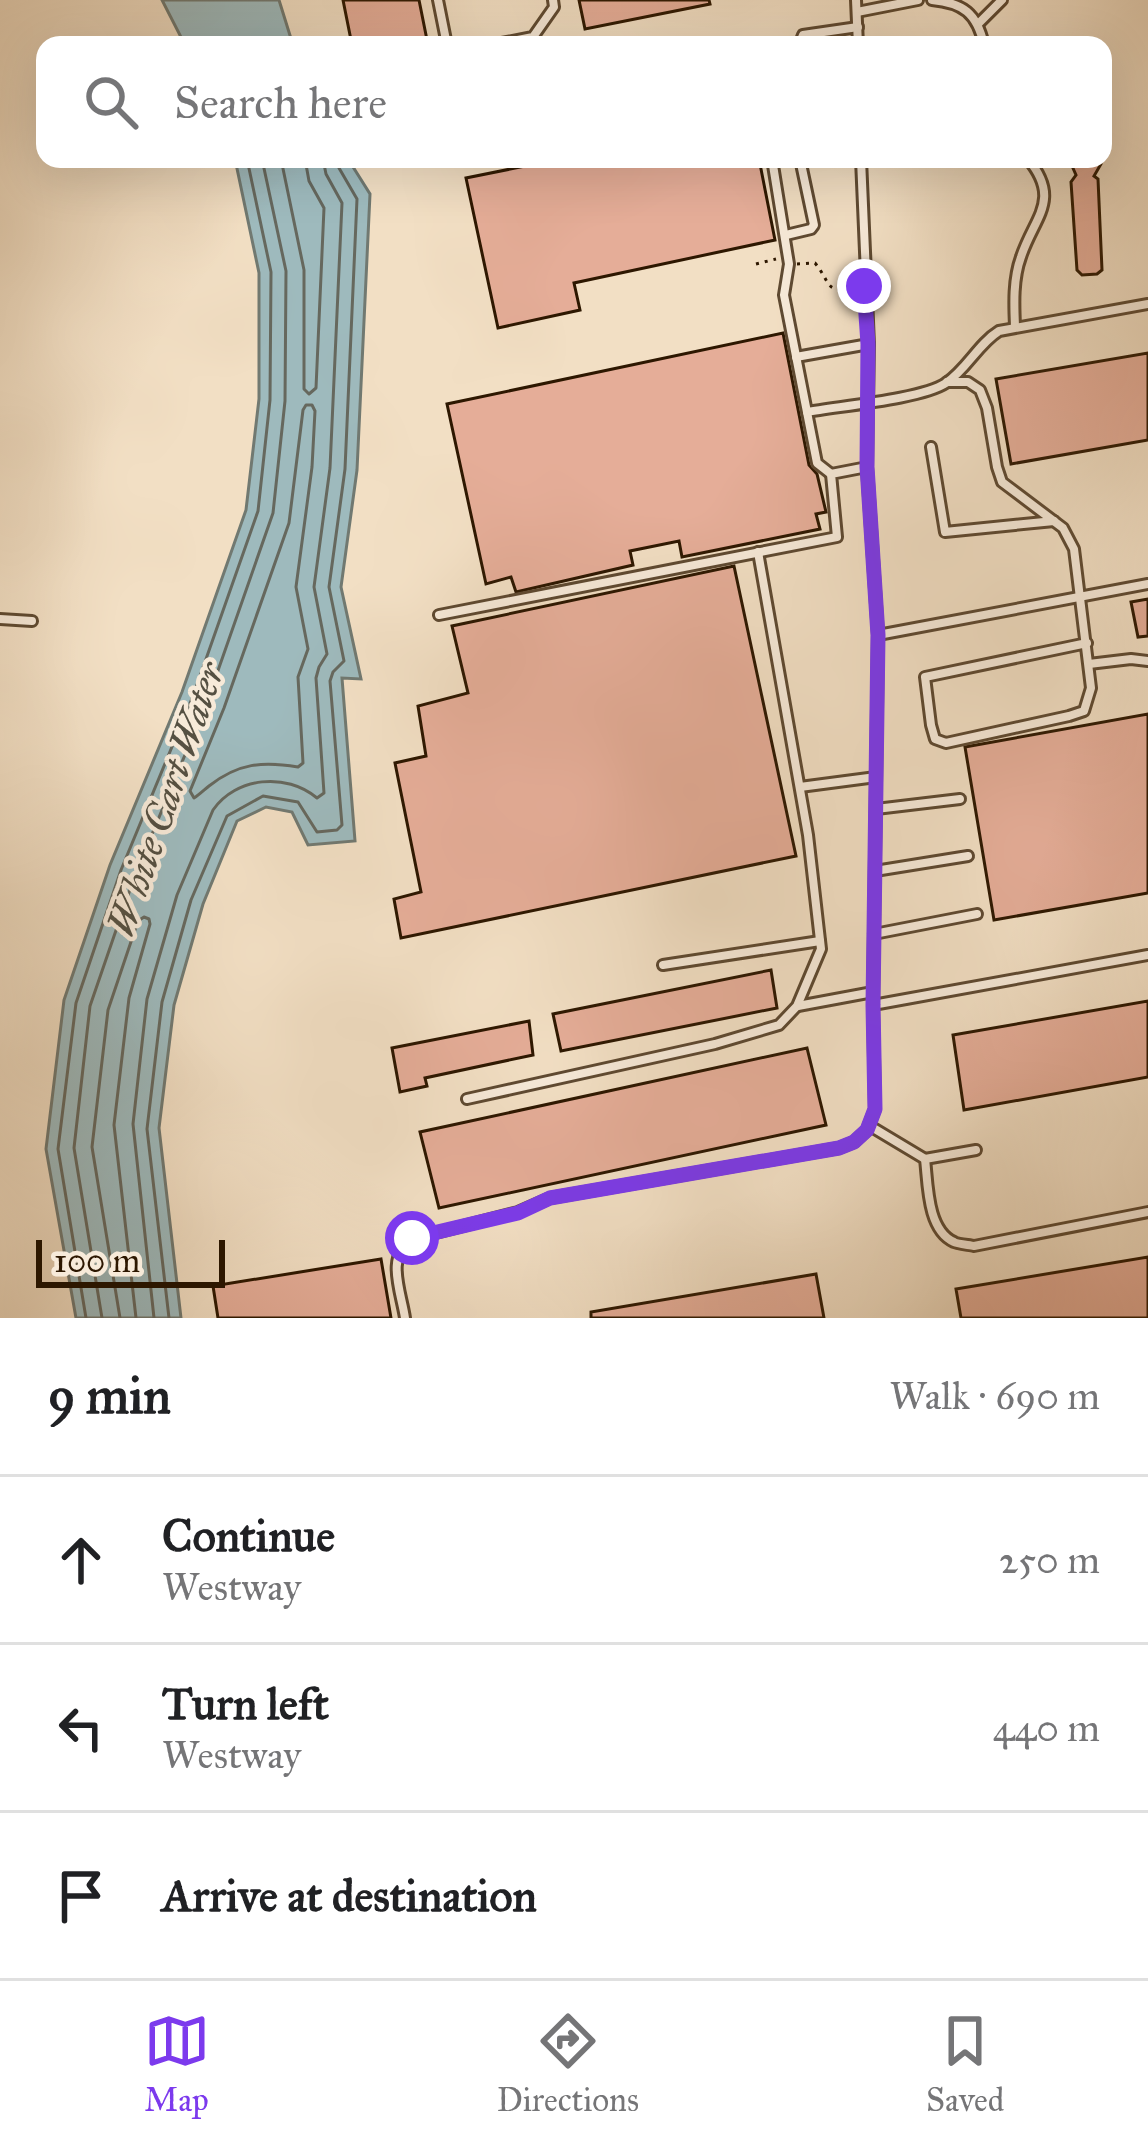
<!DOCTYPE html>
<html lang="en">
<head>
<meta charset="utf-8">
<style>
  :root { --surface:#fff; --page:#f6f6f6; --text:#202124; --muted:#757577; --line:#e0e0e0; --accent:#7c3aed }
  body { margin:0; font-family:"IM FELL Great Primer",serif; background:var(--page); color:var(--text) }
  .scale { position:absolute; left:36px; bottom:30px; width:189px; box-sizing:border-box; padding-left:12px; border:6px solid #2d1700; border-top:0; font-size:33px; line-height:42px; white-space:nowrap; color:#2d1700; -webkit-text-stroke:9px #f7ead9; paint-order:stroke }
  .stop { position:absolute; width:36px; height:36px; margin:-27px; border:9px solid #7c3aed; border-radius:50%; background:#fff }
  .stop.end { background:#7c3aed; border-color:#fff; box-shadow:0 3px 12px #0008 }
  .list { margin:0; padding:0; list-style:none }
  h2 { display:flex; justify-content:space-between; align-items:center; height:156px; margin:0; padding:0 48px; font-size:51px }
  h2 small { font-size:39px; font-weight:400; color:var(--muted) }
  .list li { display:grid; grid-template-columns:78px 1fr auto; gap:36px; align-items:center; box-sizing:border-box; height:168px; padding:0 48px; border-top:3px solid var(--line) }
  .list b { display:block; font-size:45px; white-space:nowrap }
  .list p { margin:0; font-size:39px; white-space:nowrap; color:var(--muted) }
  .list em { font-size:39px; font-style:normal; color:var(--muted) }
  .icon { flex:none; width:66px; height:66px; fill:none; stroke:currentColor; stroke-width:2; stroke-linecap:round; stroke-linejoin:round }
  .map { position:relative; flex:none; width:1148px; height:1318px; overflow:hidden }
  .search { position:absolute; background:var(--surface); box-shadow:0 12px 48px #0002; left:36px; right:36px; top:36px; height:132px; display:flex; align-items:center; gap:30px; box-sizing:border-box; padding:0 42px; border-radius:24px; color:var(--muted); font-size:45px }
  .sheet { height:660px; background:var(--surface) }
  nav { display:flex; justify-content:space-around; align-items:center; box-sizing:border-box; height:168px; border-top:3px solid var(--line); background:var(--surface); font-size:33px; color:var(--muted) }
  nav a { display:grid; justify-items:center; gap:6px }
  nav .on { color:var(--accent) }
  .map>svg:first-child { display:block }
</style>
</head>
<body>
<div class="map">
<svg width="1148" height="1318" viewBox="0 0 1148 1318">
  <rect width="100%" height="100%" fill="#f2dfc4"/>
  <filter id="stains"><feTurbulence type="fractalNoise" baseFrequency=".00167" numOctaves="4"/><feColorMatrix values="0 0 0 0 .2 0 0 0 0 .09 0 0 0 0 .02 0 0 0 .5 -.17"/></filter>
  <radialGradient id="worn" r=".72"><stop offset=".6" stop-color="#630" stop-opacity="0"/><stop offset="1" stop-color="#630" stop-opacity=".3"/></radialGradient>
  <g fill="#9ebabd" stroke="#717971" stroke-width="3">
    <path d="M 162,0 L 279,0 L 293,45 L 185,45 Z"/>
    <path d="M 235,159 L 348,159 L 370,194 L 357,470 L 341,587 L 361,679 L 342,678 L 355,841 L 308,845 L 292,812 L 266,807 L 237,821 L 203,904 L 174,1005 L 159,1128 L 181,1318 L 76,1318 L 46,1149 L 64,1000 L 110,865 L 182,692 L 246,510 L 259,399 L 259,273 Z"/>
  </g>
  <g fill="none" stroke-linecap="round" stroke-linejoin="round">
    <g stroke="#66685e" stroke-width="3">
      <path d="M 281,159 L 304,270 L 304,389 L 309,394 L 316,388 L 324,208 L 309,181 L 305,159"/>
      <path d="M 306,405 L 312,405 L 315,411 L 312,467 L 296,587 L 308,649 L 298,677 L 303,763 L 298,767 C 263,761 238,763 209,786 C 204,790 199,795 194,798 L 190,791 L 224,708 L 289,523 L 303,410 Z"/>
      <path d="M 86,1318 L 58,1149 L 76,1003 L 121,870 L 193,696 L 258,511 L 270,400 L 271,272 L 247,159"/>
      <path d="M 102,1318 L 74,1148 L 90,1006 L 135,875 L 207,702 L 273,513 L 285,401 L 286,271 L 262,159"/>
      <path d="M 120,1318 L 92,1147 L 108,1010 L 138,921 L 144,917 L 149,919 L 150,924 L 129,998 L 114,1125 L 136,1318"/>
      <path d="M 154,1318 L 133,1124 L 147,999 L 177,895 L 213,810 C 236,777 286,772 317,798 L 324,793 L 316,678 L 319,667 L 327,654 L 314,587 L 330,468 L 342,203 L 326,174 L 323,159"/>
      <path d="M 169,1318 L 147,1129 L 162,1002 L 191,900 L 227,816 L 263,796 L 298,802 L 317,832 L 337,830 L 342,825 L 330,681 L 333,672 L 344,661 L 329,587 L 345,469 L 357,199 L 339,168 L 339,159"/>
    </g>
  </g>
  <g fill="#e5ad98" stroke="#2d1700" stroke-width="3">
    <path d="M 343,0 L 419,0 L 428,45 L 352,45 Z"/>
    <path d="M 579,0 L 709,0 L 710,4 L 585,29 Z"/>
    <path d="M 560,159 L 759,159 L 775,240 L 574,283 L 580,310 L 498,328 L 466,178 Z"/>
    <path d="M 1069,159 L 1099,159 L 1101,164 L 1094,176 L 1098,179 L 1102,270 L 1097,274 L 1082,275 L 1077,270 L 1071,182 L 1076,175 Z"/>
    <path d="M 783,333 L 809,465 L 817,474 L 826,512 L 816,514 L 820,529 L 682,557 L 679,541 L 630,551 L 633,565 L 516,592 L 511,577 L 486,584 L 447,404 Z"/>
    <path d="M 1148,353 L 1148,440 L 1011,464 L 996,379 Z"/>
    <path d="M 734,566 L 796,856 L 401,938 L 394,899 L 421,892 L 395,763 L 426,756 L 418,706 L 468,693 L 452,626 Z"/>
    <path d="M 1148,599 L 1148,636 L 1138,637 L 1131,602 Z"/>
    <path d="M 1148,714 L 1148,893 L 994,920 L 965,747 Z"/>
    <path d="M 771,970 L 777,1008 L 561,1051 L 553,1014 Z"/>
    <path d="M 1148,1001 L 1148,1077 L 964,1110 L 953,1035 Z"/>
    <path d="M 529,1021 L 533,1055 L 425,1078 L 427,1086 L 400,1092 L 392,1048 Z"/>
    <path d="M 807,1048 L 826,1125 L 439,1208 L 420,1132 Z"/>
    <path d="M 1148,1257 L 1148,1318 L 961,1318 L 956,1289 Z"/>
    <path d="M 381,1259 L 391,1318 L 218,1318 L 213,1286 Z"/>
    <path d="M 816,1274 L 824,1318 L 591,1318 L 591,1312 Z"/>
  </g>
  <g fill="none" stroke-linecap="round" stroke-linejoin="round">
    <g stroke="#5e4931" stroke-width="14">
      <g id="lane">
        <path d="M 438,0 L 447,45"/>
        <path d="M 856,0 L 858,45"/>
        <path d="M 932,0 C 963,3 977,13 984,45"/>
        <path d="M 857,12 L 918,0"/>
        <path d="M 978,24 L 1002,0"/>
        <path d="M 491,45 L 533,37 L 554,7 L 553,0"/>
        <path d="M 799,45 L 803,35 L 858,27"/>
        <path d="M 772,159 L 789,264 L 784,295 L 817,463 L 831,474"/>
        <path d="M 786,235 L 811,229 L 814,225 L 800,159"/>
        <path d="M 1015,326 C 1014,304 1013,279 1021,257 C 1034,217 1062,200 1028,159"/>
        <path d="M 796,357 L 869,344"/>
        <path d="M 947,382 L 968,382 L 980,390 L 987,408 L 997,467 L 1002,482 L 1063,528 L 1074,549 L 1091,688 L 1084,711 L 1069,716 L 946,743 L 935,739 L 931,725 L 925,677 L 1087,643"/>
        <path d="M 807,412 C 840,406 922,399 946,383 C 967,369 978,344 999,331 L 1148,304"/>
        <path d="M 931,447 L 945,532 L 1054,521"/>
        <path d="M 439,615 L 837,537 L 831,474 L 867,467"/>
        <path d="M 0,619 L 32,621"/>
        <path d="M 878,635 L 1148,584"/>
        <path d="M 1089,664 L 1131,659 L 1148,661"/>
        <path d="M 800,787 L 876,777"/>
        <path d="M 876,809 L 960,799"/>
        <path d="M 875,871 L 968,856"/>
        <path d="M 874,934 L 977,914"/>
        <path d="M 663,965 L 820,941"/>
        <path d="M 873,1005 L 1148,955"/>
        <path d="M 798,1006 L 873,992"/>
        <path d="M 467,1099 L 715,1044 L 779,1025 L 797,1006 L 821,949 L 808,835 L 758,552"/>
        <path d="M 870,1126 L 925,1159 C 928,1184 927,1230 954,1242 C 957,1244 970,1245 974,1246 L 1148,1212"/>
        <path d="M 925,1159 L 976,1150"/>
        <path d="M 405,1318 C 401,1291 385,1256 412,1239 L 518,1212 L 550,1198 L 839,1148 L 854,1142 L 867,1130 L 875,1109 L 873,1005 L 878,635 L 867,467 L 869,344 L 861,159"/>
      </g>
    </g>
    <g stroke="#2d1700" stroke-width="3" stroke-dasharray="3 6" stroke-linecap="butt">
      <path d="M 756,264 L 776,259"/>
      <path d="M 797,264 L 815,263 C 832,284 824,294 856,287"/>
    </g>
    <use href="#lane" stroke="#f7ead9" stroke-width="8"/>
  </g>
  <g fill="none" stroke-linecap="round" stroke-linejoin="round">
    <path stroke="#7c3aed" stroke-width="15" d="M 412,1238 L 518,1213 L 550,1198 L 839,1148 L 854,1142 L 867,1130 L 875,1109 L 873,1005 L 878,635 L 867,467 L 868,344 L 864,286"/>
  </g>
  <g text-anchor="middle" stroke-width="9" stroke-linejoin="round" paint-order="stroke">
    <g font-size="39" font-style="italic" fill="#555042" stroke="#f7ead9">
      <text transform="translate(165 799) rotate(-71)" y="14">White Cart Water</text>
    </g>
  </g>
  <rect width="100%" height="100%" filter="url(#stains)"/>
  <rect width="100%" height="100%" fill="url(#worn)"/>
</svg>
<div class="scale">100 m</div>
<div class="stop" style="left:412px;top:1238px"></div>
<div class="stop end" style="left:864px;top:286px"></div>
<div class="search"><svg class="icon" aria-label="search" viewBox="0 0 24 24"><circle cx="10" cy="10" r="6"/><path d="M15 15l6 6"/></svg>Search here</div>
</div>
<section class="sheet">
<h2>9 min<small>Walk · 690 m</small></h2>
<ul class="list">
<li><svg class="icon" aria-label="ahead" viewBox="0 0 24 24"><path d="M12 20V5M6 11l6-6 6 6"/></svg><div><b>Continue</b><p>Westway</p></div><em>250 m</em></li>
<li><svg class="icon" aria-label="left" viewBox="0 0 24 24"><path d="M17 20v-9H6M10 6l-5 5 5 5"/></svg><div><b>Turn left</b><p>Westway</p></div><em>440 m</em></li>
<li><svg class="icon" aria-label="arrive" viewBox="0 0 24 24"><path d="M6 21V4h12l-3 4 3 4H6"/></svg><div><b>Arrive at destination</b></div></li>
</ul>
</section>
<nav>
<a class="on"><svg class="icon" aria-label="map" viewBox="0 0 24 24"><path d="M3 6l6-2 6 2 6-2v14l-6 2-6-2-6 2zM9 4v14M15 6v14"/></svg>Map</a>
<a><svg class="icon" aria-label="directions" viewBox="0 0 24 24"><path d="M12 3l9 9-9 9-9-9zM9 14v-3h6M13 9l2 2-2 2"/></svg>Directions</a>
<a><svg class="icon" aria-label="saved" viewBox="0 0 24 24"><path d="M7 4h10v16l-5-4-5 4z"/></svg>Saved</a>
</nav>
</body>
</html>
